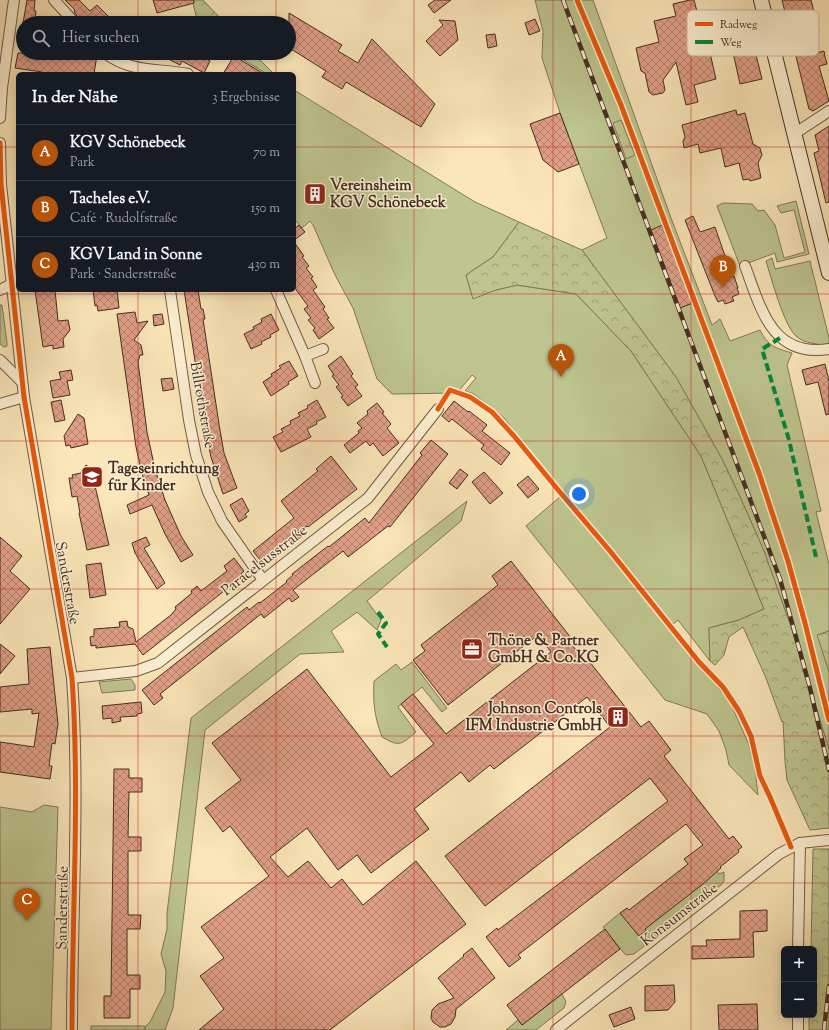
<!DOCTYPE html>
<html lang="de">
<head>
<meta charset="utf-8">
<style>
  :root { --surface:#171b24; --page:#242831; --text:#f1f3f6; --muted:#9ea1a6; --line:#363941; --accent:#b45309 }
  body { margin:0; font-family:"Sorts Mill Goudy",serif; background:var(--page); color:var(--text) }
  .controls { position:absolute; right:12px; bottom:12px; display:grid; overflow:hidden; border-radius:6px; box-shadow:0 2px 10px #0003 }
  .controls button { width:36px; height:36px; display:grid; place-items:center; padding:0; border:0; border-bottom:1px solid var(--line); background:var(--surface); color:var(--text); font:20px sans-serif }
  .you { position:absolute; left:579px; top:494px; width:14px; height:14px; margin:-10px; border:3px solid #fff; border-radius:50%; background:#1a73e8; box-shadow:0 0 0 6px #1a73e833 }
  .badge { display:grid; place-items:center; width:26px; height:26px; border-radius:50%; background:var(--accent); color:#fff; font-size:13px; font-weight:700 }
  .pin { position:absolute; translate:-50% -33px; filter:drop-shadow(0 1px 2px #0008) }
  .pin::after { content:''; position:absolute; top:21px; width:14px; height:12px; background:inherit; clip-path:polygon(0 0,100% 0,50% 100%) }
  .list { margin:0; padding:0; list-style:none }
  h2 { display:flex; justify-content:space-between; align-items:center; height:52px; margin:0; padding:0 16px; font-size:17px }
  h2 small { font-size:13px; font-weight:400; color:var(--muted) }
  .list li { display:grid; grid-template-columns:26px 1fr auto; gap:12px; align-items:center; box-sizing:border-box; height:56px; padding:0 16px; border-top:1px solid var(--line) }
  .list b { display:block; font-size:15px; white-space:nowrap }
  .list p { margin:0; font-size:13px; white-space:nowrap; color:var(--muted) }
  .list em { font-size:13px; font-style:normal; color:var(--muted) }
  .icon { flex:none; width:22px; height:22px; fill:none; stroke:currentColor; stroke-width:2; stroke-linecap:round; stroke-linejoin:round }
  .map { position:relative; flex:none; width:829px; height:1030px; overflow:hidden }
  .search { position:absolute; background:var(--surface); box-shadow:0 2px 10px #0003; left:16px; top:16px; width:280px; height:44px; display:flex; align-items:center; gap:10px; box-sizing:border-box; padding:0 14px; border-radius:22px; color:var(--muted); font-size:15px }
  .panel { position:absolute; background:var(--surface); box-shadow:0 2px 10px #0003; left:16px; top:72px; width:280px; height:220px; border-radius:6px }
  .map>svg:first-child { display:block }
</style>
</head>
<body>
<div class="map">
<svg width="829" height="1030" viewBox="0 0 829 1030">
  <defs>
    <pattern id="forest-crowns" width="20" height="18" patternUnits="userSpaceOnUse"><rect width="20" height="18" fill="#bec58f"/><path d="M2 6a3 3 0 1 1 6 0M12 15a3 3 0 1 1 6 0" fill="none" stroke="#9ca075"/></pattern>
    <pattern id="park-tufts" width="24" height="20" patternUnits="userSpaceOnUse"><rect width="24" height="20" fill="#bec58f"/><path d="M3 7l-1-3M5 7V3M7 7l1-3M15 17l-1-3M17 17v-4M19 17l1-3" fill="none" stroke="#9ca075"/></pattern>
    <pattern id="building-cross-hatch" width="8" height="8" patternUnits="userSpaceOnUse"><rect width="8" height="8" fill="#e09f87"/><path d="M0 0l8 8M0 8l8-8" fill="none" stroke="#b7826e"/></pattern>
  </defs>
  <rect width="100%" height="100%" fill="#fae6b8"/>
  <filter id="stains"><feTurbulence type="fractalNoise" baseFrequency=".005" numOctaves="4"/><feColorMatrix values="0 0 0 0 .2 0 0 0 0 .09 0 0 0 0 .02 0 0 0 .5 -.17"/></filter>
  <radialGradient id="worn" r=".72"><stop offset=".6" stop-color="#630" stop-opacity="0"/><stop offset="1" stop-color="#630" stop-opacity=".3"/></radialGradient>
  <g fill="#bec58f" stroke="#80795a">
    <path d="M 535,0 L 593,0 L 671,218 L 712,325 L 720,319 L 730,341 L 760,330 C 768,346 775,348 792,353 L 787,365 L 821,511 L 816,512 L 829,564 L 829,631 L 818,635 L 829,672 L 829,749 L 790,624 L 764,551 L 741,499 L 722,459 L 676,377 L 582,250 L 607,238 L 560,113 L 542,58 L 543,31 Z"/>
    <path d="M 294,90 L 475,202 L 519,222 L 493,257 L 466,275 L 473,298 L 496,290 L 517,285 L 576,294 L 631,351 L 701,456 L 764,609 L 739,620 L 709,628 L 710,661 L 678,620 L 673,624 L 600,534 L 529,450 L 504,418 L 474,394 L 465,391 L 476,378 L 472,375 L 457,393 L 392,394 L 377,379 L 353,308 L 335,275 L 313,225 L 310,221 L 302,228 L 294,219 Z"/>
    <path d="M 796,201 L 809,254 L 777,262 L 775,253 L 740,266 L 717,206 L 723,203 L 752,204 L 758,211 L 764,210 L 775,225 L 784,258 L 805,252 L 794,210 L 781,213 L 777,206 Z"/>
    <path d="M 772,258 L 775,269 L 810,261 L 829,338 L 829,346 C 819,344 804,344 796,336 C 784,326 771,277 766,261 Z"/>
    <path d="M 0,305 L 2,305 L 7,343 L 7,346 L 4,347 L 0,344 Z"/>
    <path d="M 561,496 L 730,702 L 749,745 L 755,769 L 758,795 L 729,765 L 726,750 L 719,731 L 707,714 L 665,700 L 526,526 Z"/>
    <path d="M 467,501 L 461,521 L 367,601 L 381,620 L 377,630 L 357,612 L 331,631 L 344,652 L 300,654 L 205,730 L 173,1008 L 165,1030 L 145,1030 L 145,1027 L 150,1022 L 165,992 L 166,971 L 161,954 L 167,929 L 167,913 L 191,718 Z"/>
    <path d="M 412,662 L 447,708 L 442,712 L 422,687 L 398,707 L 416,732 C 401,745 399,747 382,737 C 374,715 373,703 374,681 L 396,664 L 401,670 Z"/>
    <path d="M 131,679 L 135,685 L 135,690 L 102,693 L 99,682 Z"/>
    <path d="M 44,805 L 58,807 L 51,1030 L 0,1030 L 0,807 L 32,812 Z"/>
    <path d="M 717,871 L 719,874 L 724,872 L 724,881 L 721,885 L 634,954 L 626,955 L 623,952 L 603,927 L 620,913 L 639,936 L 646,931 L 645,929 Z"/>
    <path d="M 562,994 L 566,1002 L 564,1008 L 536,1030 L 506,1030 L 518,1020 L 522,1025 Z"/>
  </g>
  <g fill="url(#forest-crowns)" stroke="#80795a">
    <path d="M 192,0 L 203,0 L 225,23 L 198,23 Z"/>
    <path d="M 232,53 L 253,53 L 274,74 L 267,74 Z"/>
    <path d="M 519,222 L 582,250 L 676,377 L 722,459 L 741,499 L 764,551 L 790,624 L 829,749 L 829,828 L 810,830 L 787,780 L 785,761 L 783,721 L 782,722 L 766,678 L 743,627 L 729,637 L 724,655 L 715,665 L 710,661 L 709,628 L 739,620 L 764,609 L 701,456 L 631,351 L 576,294 L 517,285 L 496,290 L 473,299 L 466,275 L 493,257 Z"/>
    <path d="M 829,631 L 829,672 L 817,635 Z"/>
    <path d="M 813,849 L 829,849 L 829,1030 L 809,1030 L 809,1015 L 814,1015 L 814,949 L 811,949 Z"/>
    <rect x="91" y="1026" width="54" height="4"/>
  </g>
  <path fill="url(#park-tufts)" stroke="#80795a" d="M 621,120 L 635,155 L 626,159 L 613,123 Z"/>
  <g fill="url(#building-cross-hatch)" stroke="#432d24">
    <path d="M 27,0 L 35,0 L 34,11 L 36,11 L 35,19 L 32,19 L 32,23 L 23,23 Z"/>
    <path d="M 65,0 L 79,0 L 90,11 L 97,5 L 115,23 L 82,23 L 74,12 L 75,10 Z"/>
    <path d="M 153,0 L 194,0 L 194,3 L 157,13 Z"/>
    <path d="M 435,0 L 451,0 L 434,13 L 428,5 Z"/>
    <path d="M 690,0 L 694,0 L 702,30 L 712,35 L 715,45 L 710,53 L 716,79 L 694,85 L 698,102 L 686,105 L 676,62 L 663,80 L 665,90 L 663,93 L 653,95 L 649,92 L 645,73 L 641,71 L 636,48 L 659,42 L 654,21 L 676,16 L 673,4 Z"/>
    <path d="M 782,0 L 811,0 L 819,32 L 812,34 L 816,53 L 824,51 L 825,57 L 827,64 L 819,66 L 829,101 L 813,111 L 809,109 Z"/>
    <path d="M 289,13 L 342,45 L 338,51 L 358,63 L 372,39 L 435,104 L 421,127 L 346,82 L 342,89 L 322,77 L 326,71 L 291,49 L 294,44 L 289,41 Z"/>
    <path d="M 535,19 L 540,31 L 529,35 L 525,23 Z"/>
    <path d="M 439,20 L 455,21 L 458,40 L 440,56 L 426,41 L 443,25 Z"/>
    <path d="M 495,34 L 497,46 L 488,48 L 486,35 Z"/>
    <path d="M 753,43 L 762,79 L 740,84 L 732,48 Z"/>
    <path d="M 18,53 L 94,53 L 97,55 L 94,74 L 42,74 L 42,72 L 15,68 Z"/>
    <path d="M 157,53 L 212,53 L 208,60 L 210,61 L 204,73 L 182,61 L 180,65 Z"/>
    <path d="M 234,56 L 264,74 L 223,74 Z"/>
    <path d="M 736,110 L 737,115 L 745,113 L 753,144 L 760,148 L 762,155 L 758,163 L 761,178 L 750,181 L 749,179 L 743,180 L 739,163 L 725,167 L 721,148 L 700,153 L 698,144 L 684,148 L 683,141 L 685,137 L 682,125 Z"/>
    <path d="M 560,113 L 579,164 L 558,172 L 543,160 L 530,124 Z"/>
    <path d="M 829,126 L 829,202 L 826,203 L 814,153 L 819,151 L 815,135 Z"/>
    <path d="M 693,216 L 700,232 L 715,227 L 732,276 L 734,276 L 738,288 L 737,288 L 739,294 L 732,297 L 734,301 L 725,304 L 723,300 L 718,302 L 715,296 L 685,220 Z"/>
    <path d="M 299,225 L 305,232 L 294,240 L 294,229 Z"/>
    <path d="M 662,225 L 693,303 L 680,308 L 651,230 Z"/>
    <path d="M 294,242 L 304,256 L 302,257 L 309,266 L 306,268 L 313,277 L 311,278 L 317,287 L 313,290 L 325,307 L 323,309 L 329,318 L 327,319 L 334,328 L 319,339 L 313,330 L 315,328 L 308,320 L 311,318 L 304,309 L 308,306 L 294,287 Z"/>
    <path d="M 35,290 L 55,290 L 58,321 L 68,320 L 70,330 L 63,339 L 64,347 L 53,349 L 53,345 L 43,347 Z"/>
    <path d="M 93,290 L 117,290 L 119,308 L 98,311 L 97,305 L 95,306 Z"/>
    <path d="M 184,290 L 198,290 L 201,309 L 203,309 L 205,319 L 203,319 L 219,424 L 224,453 L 237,488 L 223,494 L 211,457 L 207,438 Z"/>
    <path d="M 135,312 L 137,323 L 148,321 L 134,340 L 141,345 L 143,355 L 140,355 L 138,362 L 147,432 L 155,469 L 165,500 L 181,536 L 193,555 L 181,562 L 165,534 L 152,505 L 130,514 L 127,505 L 149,495 L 142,474 L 136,447 L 117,314 Z"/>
    <path d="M 162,314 L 164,324 L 154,326 L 153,315 Z"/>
    <path d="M 271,314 L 279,330 L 270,335 L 271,337 L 261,342 L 262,344 L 251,349 L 244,334 L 254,329 L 253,327 L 262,322 L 261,319 Z"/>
    <path d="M 341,356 L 353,374 L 351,376 L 358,385 L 355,387 L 362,396 L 348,406 L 341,397 L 343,396 L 336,387 L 339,385 L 332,376 L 334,375 L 328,366 Z"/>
    <path d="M 289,361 L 298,376 L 288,382 L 289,384 L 271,396 L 263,382 L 272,376 L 271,374 L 281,368 L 279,366 Z"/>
    <path d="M 825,364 L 829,381 L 829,414 L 826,415 L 818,382 L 806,385 L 802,370 Z"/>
    <path d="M 71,370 L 73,380 L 67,381 L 70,395 L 53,398 L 50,381 L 61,379 L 59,372 Z"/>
    <path d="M 172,378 L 174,389 L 163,391 L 161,379 Z"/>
    <path d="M 61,400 L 65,420 L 55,422 L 51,402 Z"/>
    <path d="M 317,400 L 326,417 L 316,422 L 317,424 L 307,429 L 311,437 L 281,452 L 273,437 L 283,432 L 281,429 L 291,424 L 290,421 L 300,416 L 298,413 L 308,408 L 307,406 Z"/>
    <path d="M 454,401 L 468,412 L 469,411 L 487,425 L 482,431 L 510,453 L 501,465 L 481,449 L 484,445 L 452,419 L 449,422 L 442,416 Z"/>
    <path d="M 377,403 L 384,412 L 382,413 L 391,424 L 387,428 L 399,443 L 383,456 L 373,443 L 370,446 L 366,441 L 350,453 L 344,445 L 359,433 L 358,431 L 362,428 L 357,423 L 368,414 L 367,411 Z"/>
    <path d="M 78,414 L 84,418 L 88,444 L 71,448 L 70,445 L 66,446 L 64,436 Z"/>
    <path d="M 431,440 L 448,454 L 390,527 L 388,526 L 348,557 L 343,551 L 293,590 L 299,597 L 292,602 L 289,598 L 264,618 L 261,614 L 160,694 L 163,698 L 154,705 L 142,690 L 247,607 L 249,610 L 259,602 L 260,603 L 287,582 L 286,581 L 293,575 L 292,574 L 328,546 L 329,547 L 365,518 L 369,523 L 422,455 L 420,453 Z"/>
    <path d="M 331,456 L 357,489 L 308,527 L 307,526 L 261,561 L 253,551 L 294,518 L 281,501 L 318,471 L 316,469 Z"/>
    <path d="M 86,465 L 91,469 L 109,545 L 87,550 L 79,513 L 80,513 L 77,496 L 72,497 L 69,478 L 73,478 L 72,475 L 81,473 Z"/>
    <path d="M 460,469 L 468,475 L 457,489 L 449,483 Z"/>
    <path d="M 484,472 L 503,493 L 490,504 L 472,482 Z"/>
    <path d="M 528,476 L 539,489 L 528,498 L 517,485 Z"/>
    <path d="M 242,498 L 249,511 L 245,514 L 247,517 L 239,522 L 230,505 Z"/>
    <path d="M 0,537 L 22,556 L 10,571 L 30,589 L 0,624 Z"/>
    <path d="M 146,537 L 150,545 L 144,548 L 165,583 L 157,589 L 135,553 L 132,543 Z"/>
    <path d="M 234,558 L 244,571 L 241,574 L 243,576 L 143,655 L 135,644 L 96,648 L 96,645 L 91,646 L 90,637 L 94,636 L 94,629 L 120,627 L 119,622 L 127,621 L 128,627 L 133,629 L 136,642 L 171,615 L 176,609 L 175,607 L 192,593 L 191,591 L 197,586 L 201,591 L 227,571 L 224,566 Z"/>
    <path d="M 511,561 L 575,643 L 572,645 L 586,663 L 589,661 L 641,727 L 649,721 L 671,750 L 664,756 L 729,839 L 733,836 L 742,847 L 738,850 L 739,852 L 720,867 L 721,868 L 703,884 L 645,929 L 646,931 L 639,936 L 620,913 L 627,908 L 629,910 L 688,864 L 684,859 L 703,845 L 686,824 L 518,955 L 521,958 L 509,967 L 486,937 L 497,928 L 498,930 L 668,801 L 650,778 L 485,906 L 445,856 L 610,727 L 587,697 L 494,769 L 490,765 L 469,782 L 461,772 L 414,809 L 429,829 L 371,873 L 357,855 L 338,870 L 307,828 L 270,857 L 288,877 L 308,861 L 331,888 L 342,879 L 363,905 L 416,861 L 466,924 L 330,1030 L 199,1030 L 224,1009 L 200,976 L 224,958 L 201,927 L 269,876 L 230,826 L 223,832 L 205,808 L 241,780 L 212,743 L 307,669 L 391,777 L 434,744 L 401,704 L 413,694 L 446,734 L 551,652 L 538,635 L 448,705 L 413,660 L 425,651 L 421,645 L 498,585 L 492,576 Z"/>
    <path d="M 101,563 L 106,595 L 90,598 L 86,565 Z"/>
    <path d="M 0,644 L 15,656 L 0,674 Z"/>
    <path d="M 50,647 L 58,724 L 55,744 L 52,743 L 49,766 L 52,766 L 50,779 L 0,772 L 0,742 L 34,747 L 39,713 L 32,714 L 32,709 L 0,712 L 0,687 L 29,684 L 27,649 Z"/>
    <path d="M 141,702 L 142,713 L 137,714 L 137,716 L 120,717 L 121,721 L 112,723 L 112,718 L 103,719 L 102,706 Z"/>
    <path d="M 114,769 L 129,769 L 129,778 L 142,778 L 142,792 L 129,792 L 128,837 L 141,837 L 141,851 L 128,851 L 128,915 L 141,915 L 140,929 L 127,929 L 127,975 L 140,975 L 140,989 L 130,989 L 130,1018 L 104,1018 L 104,996 L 111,996 Z"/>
    <path d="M 767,910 L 767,931 L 753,932 L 754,957 L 692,959 L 692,946 L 707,946 L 706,940 L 740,939 L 740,911 Z"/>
    <path d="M 605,929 L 620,949 L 522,1025 L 507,1005 Z"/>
    <path d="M 472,948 L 495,978 L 456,1009 L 455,1017 L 451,1024 L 445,1027 L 440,1027 L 433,1022 L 431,1018 L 432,1010 L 438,1004 L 454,998 L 438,978 L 464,956 L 463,955 Z"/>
    <path d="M 674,985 L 675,1002 L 668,1010 L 645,1011 L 645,986 Z"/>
    <path d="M 757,1004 L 758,1030 L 719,1030 L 718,1005 Z"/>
    <path d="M 631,1007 L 635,1019 L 614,1027 L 609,1015 Z"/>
  </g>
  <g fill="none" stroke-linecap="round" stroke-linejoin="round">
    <g stroke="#715b49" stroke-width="12">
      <g id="street">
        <path d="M 54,0 L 75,23"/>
        <path d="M 105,53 C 131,73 158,68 188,74"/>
        <path d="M 0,118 L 2,88 L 14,0"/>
        <path d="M 794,134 L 829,111"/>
        <path d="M 0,143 L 1,184 L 24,397 L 72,678 C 80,795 72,913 72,1030"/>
        <path d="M 745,266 C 761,309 772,358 829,349"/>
        <path d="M 0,290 L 12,284"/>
        <path d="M 170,290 L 189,420 L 196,455 L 208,492 L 222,521 L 263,580"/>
        <path d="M 276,290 L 305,356 L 315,383"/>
        <path d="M 305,356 L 323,349"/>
        <path d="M 0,360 L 22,382"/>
        <path d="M 0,404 L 24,397"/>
        <path d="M 72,678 L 136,671 L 158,663 L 368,498 L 438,409"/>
        <path d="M 798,949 L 800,843"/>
        <path d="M 798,1015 L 798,1030"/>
        <path d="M 556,1030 L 779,854 L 800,843 L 829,840"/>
      </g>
    </g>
    <g stroke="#432d24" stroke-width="16">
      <path id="secondary" d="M 761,0 L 829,273"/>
    </g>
    <use href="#street" stroke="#fcefd1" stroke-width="10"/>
    <use href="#secondary" stroke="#fcefd1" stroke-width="14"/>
    <g stroke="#432d24" stroke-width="4.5">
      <g id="rail">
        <path d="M 563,0 L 780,579 L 810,688 L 829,770"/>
        <path d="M 824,1030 L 829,986"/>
      </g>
    </g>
    <use href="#rail" stroke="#fcefd1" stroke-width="3" stroke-dasharray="9" stroke-linecap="butt"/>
    <g stroke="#00873e" stroke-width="4" stroke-dasharray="8 4" stroke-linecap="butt">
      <path d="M 780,338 L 762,349 L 789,440 L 816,557"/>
      <path d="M 378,612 L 386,623 L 378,634 L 387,647"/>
    </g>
    <g stroke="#fcefd1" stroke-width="8">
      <g id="cycleway">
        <path d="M 577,0 L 621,105 L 759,473 L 788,561 L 805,623 L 829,720"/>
        <path d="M 0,143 L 1,184 L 24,397 L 72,678 C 80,795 72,913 72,1030"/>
        <path d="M 438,409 L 450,390 L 470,397 L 492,412 L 514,436 L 559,491 L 610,551 L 699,662 L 723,687 L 739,711 L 751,736 L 760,776 L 770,797 L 791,847"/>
      </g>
    </g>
    <use href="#cycleway" stroke="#e8590c" stroke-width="5"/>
  </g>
  <path fill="none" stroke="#d62828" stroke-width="1" stroke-opacity="0.55" d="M 138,0 L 138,23M 276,0 L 276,23M 414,0 L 414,1030M 553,0 L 553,1030M 691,0 L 691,1030M 138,53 L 138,74M 276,53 L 276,74M 0,147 L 18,147M 294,147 L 829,147M 138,290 L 138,1030M 276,290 L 276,1030M 0,294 L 829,294M 0,441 L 829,441M 0,589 L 829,589M 0,736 L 829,736M 0,883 L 829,883"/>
  <defs>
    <g id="building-square" transform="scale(1.15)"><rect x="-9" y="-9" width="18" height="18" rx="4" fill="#8f2418" stroke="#fcefd1"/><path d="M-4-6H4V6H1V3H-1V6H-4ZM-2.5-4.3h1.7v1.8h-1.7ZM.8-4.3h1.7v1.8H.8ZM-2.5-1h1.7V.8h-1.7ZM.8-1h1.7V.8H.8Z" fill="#fff"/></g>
    <g id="school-square" transform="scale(1.15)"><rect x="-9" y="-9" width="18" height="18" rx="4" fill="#8f2418" stroke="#fcefd1"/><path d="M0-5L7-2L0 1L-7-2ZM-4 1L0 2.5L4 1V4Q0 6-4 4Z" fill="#fff"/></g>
    <g id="office-square" transform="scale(1.15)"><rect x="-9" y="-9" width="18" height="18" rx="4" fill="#8f2418" stroke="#fcefd1"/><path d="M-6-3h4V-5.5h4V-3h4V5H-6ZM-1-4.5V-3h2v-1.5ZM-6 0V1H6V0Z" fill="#fff"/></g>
  </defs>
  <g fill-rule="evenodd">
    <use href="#building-square" x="315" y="194"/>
    <use href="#school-square" x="92" y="477"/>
    <use href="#office-square" x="472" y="649"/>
    <use href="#building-square" x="618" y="717"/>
  </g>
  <g text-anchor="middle" stroke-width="3" stroke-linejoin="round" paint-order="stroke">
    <g font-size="15" font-weight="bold" fill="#432d24" stroke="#fcefd1" text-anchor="start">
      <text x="330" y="190">Vereinsheim<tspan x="330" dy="17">KGV Schönebeck</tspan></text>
      <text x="108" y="473">Tageseinrichtung<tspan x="108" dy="17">für Kinder</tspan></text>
      <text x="488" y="645">Thöne &amp; Partner<tspan x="488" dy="17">GmbH &amp; Co.KG</tspan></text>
      <text x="602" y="713" text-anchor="end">Johnson Controls<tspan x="602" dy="17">IFM Industrie GmbH</tspan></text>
    </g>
    <g font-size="15" fill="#432d24" stroke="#fcefd1">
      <text transform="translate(203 405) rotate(80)" y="5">Billrothstraße</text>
      <text transform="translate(264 560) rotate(-38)" y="5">Paracelsusstraße</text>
      <text transform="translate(68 583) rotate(80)" y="5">Sanderstraße</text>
      <text transform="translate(62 908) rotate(-89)" y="5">Sanderstraße</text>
      <text transform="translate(679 914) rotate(-38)" y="5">Konsumstraße</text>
    </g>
  </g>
  <rect x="687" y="10" width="132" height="46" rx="6" fill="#fcefd1" stroke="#c4b59d" stroke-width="1"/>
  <rect x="695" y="22" width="18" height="4" fill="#e8590c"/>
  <rect x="695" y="40" width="18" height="4" fill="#00873e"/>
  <g font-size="11" fill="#432d24">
    <text x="720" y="28">Radweg</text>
    <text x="720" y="46">Weg</text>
  </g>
  <rect width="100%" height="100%" filter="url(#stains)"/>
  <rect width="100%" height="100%" fill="url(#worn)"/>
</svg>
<div class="controls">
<button>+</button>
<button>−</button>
</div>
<div class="you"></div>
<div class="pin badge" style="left:561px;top:377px">A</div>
<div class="pin badge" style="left:723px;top:288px">B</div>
<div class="pin badge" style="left:27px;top:921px">C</div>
<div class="search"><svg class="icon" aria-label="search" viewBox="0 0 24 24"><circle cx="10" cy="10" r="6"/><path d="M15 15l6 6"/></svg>Hier suchen</div>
<section class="panel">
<h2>In der Nähe<small>3 Ergebnisse</small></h2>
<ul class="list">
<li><span class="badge">A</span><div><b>KGV Schönebeck</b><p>Park</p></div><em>70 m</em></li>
<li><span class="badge">B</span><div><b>Tacheles e.V.</b><p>Café · Rudolfstraße</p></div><em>150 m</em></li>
<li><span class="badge">C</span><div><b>KGV Land in Sonne</b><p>Park · Sanderstraße</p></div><em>430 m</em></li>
</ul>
</section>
</div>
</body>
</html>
